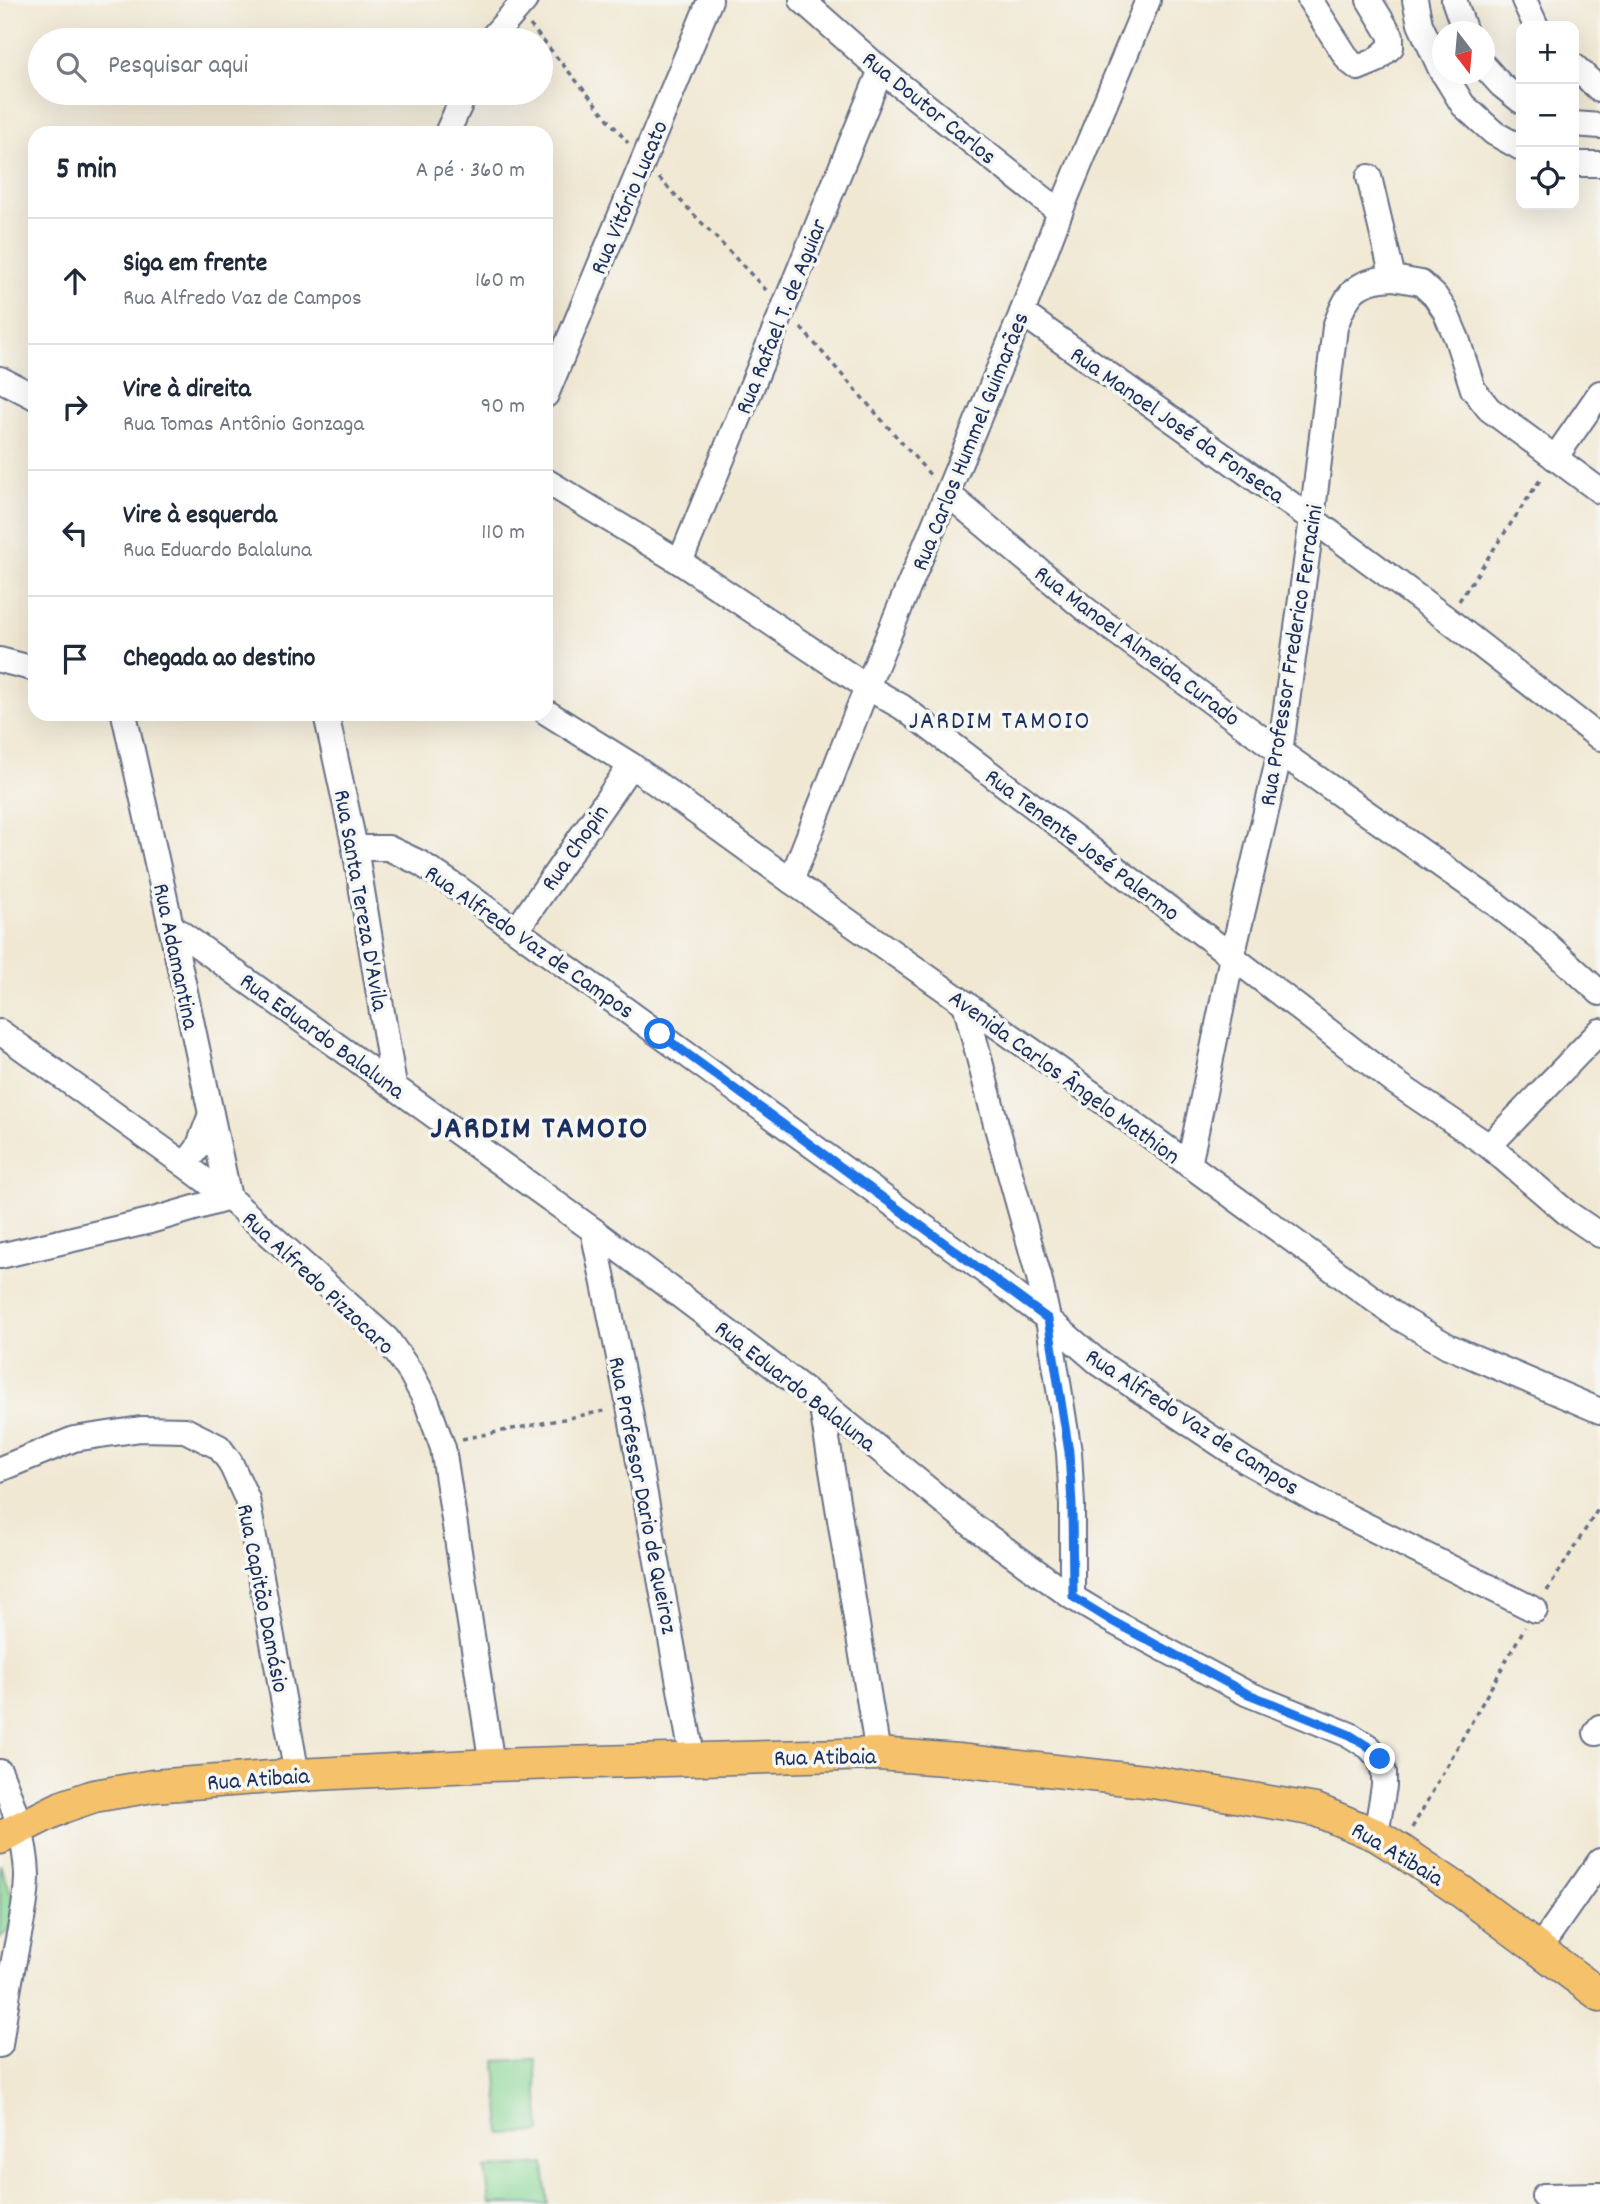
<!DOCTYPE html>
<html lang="pt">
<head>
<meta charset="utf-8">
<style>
  :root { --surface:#fff; --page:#f2f2f3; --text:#1f2937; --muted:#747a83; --line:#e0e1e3 }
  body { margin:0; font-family:Dekko,sans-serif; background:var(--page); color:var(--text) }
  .controls { position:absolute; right:21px; top:21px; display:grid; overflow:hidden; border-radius:14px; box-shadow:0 7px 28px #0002 }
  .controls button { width:63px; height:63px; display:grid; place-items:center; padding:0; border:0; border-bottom:2px solid var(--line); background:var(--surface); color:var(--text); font:35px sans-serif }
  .compass { position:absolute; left:1432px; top:21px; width:63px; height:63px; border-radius:50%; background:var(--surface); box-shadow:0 7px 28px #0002; rotate:164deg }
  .stop { position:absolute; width:21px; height:21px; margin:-16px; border:5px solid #1a73e8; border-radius:50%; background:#fff }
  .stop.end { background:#1a73e8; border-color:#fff; box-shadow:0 2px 7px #0008 }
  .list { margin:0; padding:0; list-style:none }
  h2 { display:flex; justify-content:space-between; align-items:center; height:91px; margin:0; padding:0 28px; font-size:30px }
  h2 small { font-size:23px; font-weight:400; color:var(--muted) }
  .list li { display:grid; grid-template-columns:46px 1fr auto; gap:21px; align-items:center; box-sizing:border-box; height:126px; padding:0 28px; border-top:2px solid var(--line) }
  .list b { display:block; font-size:26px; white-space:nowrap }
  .list p { margin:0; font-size:23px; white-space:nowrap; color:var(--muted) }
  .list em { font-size:23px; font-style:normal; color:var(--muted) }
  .icon { flex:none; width:38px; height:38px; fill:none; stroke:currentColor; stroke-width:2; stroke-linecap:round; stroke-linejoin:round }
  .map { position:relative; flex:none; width:1600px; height:2204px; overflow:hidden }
  .search { position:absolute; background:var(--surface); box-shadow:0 7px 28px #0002; left:28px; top:28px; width:525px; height:77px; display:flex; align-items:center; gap:18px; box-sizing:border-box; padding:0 24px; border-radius:38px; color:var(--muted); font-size:26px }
  .panel { position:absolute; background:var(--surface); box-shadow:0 7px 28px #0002; left:28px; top:126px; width:525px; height:595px; border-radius:21px }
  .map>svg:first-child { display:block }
</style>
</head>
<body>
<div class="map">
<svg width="1600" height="2204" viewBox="0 0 1600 2204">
  <rect width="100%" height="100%" fill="#f6f6f2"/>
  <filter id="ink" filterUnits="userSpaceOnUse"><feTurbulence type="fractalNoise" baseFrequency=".0143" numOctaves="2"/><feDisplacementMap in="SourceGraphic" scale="14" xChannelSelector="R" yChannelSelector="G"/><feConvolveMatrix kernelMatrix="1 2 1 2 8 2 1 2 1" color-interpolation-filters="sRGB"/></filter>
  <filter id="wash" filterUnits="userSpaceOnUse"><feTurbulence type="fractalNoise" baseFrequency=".00686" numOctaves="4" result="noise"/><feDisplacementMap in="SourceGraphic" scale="28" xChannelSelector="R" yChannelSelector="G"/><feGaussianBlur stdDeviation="1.57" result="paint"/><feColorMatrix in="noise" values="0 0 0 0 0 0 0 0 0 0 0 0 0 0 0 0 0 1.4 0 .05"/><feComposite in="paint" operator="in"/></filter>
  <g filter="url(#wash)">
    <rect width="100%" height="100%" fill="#f1e8d3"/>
    <g fill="#8ad795" stroke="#52837a" stroke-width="2">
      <path d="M 0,1864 L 15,1903 L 9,1931 L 0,1938 Z"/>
      <path d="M 535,2059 L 541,2132 L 501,2134 L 496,2061 Z"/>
      <path d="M 544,2164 L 548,2204 L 490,2204 L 485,2168 Z"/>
    </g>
  </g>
  <g filter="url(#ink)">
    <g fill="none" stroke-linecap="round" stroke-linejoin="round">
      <g stroke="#667087" stroke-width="28">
        <g id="minor">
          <path d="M 802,0 L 881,70 L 1060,212"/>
          <path d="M 1310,0 L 1349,61 L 1358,68 L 1375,61 L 1391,47 L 1391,36 L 1369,0"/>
          <path d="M 1415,0 L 1420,24 L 1442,72"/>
          <path d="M 1454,0 L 1465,32"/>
          <path d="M 1524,0 L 1536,26"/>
          <path d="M 490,40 L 525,0"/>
          <path d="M 1484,66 L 1501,85 L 1521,101"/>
          <path d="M 1574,66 L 1600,90"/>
          <path d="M 1444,74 L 1463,105 L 1494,133 L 1521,148"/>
          <path d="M 1574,124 L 1600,126"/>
          <path d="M 447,133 L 465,93"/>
          <path d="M 1574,164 L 1600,164"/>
          <path d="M 1393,278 L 1421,283 L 1435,296 L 1445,311 L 1457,339 L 1473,389 L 1489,409 L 1600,491"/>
          <path d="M 1022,313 L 1312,519 L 1447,619 L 1600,738"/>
          <path d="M 0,379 L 35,397"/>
          <path d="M 546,395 L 710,0"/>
          <path d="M 1555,458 L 1600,393"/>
          <path d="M 546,481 L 680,562 L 867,687 L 902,707 L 1212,941 L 1393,1081 L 1489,1146 L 1566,1212 L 1600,1235"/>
          <path d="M 948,494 L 1085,609 L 1280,752 L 1492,901 L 1541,939 L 1600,993"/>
          <path d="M 680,562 L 881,70"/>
          <path d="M 0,660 L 35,669"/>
          <path d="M 546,712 L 631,765 L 791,881 L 1061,1071 L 1398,1317 L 1448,1346 L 1600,1411"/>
          <path d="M 124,714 L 171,926 L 229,1198"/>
          <path d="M 326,714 L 355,848 L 394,1086"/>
          <path d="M 355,848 L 388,848 L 420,863 L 458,888 L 971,1261 L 1048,1319 L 1099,1363 L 1246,1461 L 1323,1504 L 1535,1610"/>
          <path d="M 791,881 L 867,687 L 1022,313 L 1060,212 L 1148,0"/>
          <path d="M 171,926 L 593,1230 L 821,1402 L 977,1529 L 1072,1597 L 1112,1621 L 1246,1693 L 1350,1735 L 1369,1747 L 1380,1759 L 1384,1773 L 1384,1786 L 1376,1835"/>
          <path d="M 517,929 L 631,765"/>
          <path d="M 965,1003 L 996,1124 L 1039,1277 L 1048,1319 L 1069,1452 L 1072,1505 L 1072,1597"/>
          <path d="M 0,1032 L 185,1165 L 229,1198 L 387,1339 L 411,1373 L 427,1403 L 443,1448 L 492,1765"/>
          <path d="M 1489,1146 L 1600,1031"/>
          <path d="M 185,1165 L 198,1148 L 211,1114"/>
          <path d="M 1189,1165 L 1232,957 L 1280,752 L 1312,519 L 1335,327 C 1347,293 1355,280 1393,278 L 1369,177"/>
          <path d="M 593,1230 L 629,1406 L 693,1761"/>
          <path d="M 0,1256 L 150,1221 L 229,1198"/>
          <path d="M 821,1402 L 878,1754"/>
          <path d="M 0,1469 L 74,1439 L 141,1429 L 185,1430 L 219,1447 L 230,1462 L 247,1499 L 297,1775"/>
          <path d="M 1596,1733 L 1600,1727"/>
          <path d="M 0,1772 C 13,1804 26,1840 27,1875 C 27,1903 19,1932 14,1960 C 8,1988 4,2016 0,2045"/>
          <path d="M 1538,1950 L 1600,1861"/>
          <path d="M 1544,2196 L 1600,2195"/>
        </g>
      </g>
      <g stroke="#667087" stroke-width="35">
        <path id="major" d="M 0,1838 L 62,1807 L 94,1796 L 153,1786 L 297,1775 L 492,1765 L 878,1754 L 958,1760 L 1153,1782 L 1316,1810 L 1376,1835 L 1400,1850 L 1462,1892 L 1600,1995"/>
      </g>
      <g stroke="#667087" stroke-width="3.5" stroke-dasharray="5 5" stroke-linecap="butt">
        <path d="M 530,25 L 628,143"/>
        <path d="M 659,178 L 767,291"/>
        <path d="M 801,328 L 932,477"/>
        <path d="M 1459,601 L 1542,477"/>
        <path d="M 462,1439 L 609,1410"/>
        <path d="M 1547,1591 L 1600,1506"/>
        <path d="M 1412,1828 L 1525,1627"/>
      </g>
      <use href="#minor" stroke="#fff" stroke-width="24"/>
      <use href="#major" stroke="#f5c16b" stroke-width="32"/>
    </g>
  </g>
  <g fill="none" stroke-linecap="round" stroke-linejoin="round" filter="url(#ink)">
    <path stroke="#1a73e8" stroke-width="9" d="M 660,1034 L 1048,1319 L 1069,1452 L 1072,1505 L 1073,1597 L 1112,1621 L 1246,1693 L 1350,1735 L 1369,1747 L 1380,1759"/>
  </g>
  <g text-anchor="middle" stroke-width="7" stroke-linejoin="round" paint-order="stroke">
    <g font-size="24" fill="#1b2f5e" stroke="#f6f6f2">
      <text transform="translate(930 107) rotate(39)" y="8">Rua Doutor Carlos</text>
      <text transform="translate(628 197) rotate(-67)" y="8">Rua Vitório Lucato</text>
      <text transform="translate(780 316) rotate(-68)" y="8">Rua Rafael T. de Aguiar</text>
      <text transform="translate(1178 424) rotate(35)" y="8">Rua Manoel José da Fonseca</text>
      <text transform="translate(969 441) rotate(-68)" y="8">Rua Carlos Hummel Guimarães</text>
      <text transform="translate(1138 645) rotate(37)" y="8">Rua Manoel Almeida Curado</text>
      <text transform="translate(1290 655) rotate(-81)" y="8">Rua Professor Frederico Ferracini</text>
      <text transform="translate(1083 844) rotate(37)" y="8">Rua Tenente José Palermo</text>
      <text transform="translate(574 847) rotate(-55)" y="8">Rua Chopin</text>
      <text transform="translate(362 900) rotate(80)" y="8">Rua Santa Tereza D'Avila</text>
      <text transform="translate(530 941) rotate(35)" y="8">Rua Alfredo Vaz de Campos</text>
      <text transform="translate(177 956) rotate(78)" y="8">Rua Adamantina</text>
      <text transform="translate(323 1035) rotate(36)" y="8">Rua Eduardo Balaluna</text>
      <text transform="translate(1065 1076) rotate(36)" y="8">Avenida Carlos Ângelo Mathion</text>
      <text transform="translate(319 1282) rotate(43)" y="8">Rua Alfredo Pizzocaro</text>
      <text transform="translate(796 1385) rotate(38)" y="8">Rua Eduardo Balaluna</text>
      <text transform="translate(1193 1421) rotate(33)" y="8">Rua Alfredo Vaz de Campos</text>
      <text transform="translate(644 1495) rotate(79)" y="8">Rua Professor Dario de Queiroz</text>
      <text transform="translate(264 1598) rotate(79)" y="8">Rua Capitão Damásio</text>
      <text transform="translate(825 1756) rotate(-1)" y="8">Rua Atibaia</text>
      <text transform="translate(258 1778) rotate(-4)" y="8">Rua Atibaia</text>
      <text transform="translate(1398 1853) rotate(31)" y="8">Rua Atibaia</text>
    </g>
    <g font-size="26" letter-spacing="2" fill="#1b2f5e" stroke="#f6f6f2">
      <text x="1000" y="728">JARDIM TAMOIO</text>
    </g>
    <g font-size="32" font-weight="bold" letter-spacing="2" fill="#1b2f5e" stroke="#f6f6f2">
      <text x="540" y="1137">JARDIM TAMOIO</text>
    </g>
  </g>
</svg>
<div class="controls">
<button>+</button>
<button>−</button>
<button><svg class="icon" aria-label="locate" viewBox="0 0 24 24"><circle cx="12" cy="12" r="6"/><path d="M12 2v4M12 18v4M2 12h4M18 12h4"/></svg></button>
</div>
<svg class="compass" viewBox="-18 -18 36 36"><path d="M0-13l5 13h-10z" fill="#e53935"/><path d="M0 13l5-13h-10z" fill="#747a83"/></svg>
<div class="stop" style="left:660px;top:1034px"></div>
<div class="stop end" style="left:1380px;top:1759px"></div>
<div class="search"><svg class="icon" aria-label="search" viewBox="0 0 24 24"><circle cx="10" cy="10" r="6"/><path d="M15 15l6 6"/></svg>Pesquisar aqui</div>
<section class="panel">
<h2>5 min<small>A pé · 360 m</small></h2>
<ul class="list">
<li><svg class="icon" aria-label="ahead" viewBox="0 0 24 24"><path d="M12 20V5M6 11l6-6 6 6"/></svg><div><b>Siga em frente</b><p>Rua Alfredo Vaz de Campos</p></div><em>160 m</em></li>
<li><svg class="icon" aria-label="right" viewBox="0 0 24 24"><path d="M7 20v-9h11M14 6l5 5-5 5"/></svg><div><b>Vire à direita</b><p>Rua Tomas Antônio Gonzaga</p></div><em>90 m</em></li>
<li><svg class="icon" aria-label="left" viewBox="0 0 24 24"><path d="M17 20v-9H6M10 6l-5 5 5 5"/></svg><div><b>Vire à esquerda</b><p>Rua Eduardo Balaluna</p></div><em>110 m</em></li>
<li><svg class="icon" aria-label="arrive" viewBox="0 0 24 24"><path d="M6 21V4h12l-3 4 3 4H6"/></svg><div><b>Chegada ao destino</b></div></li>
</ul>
</section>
</div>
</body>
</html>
